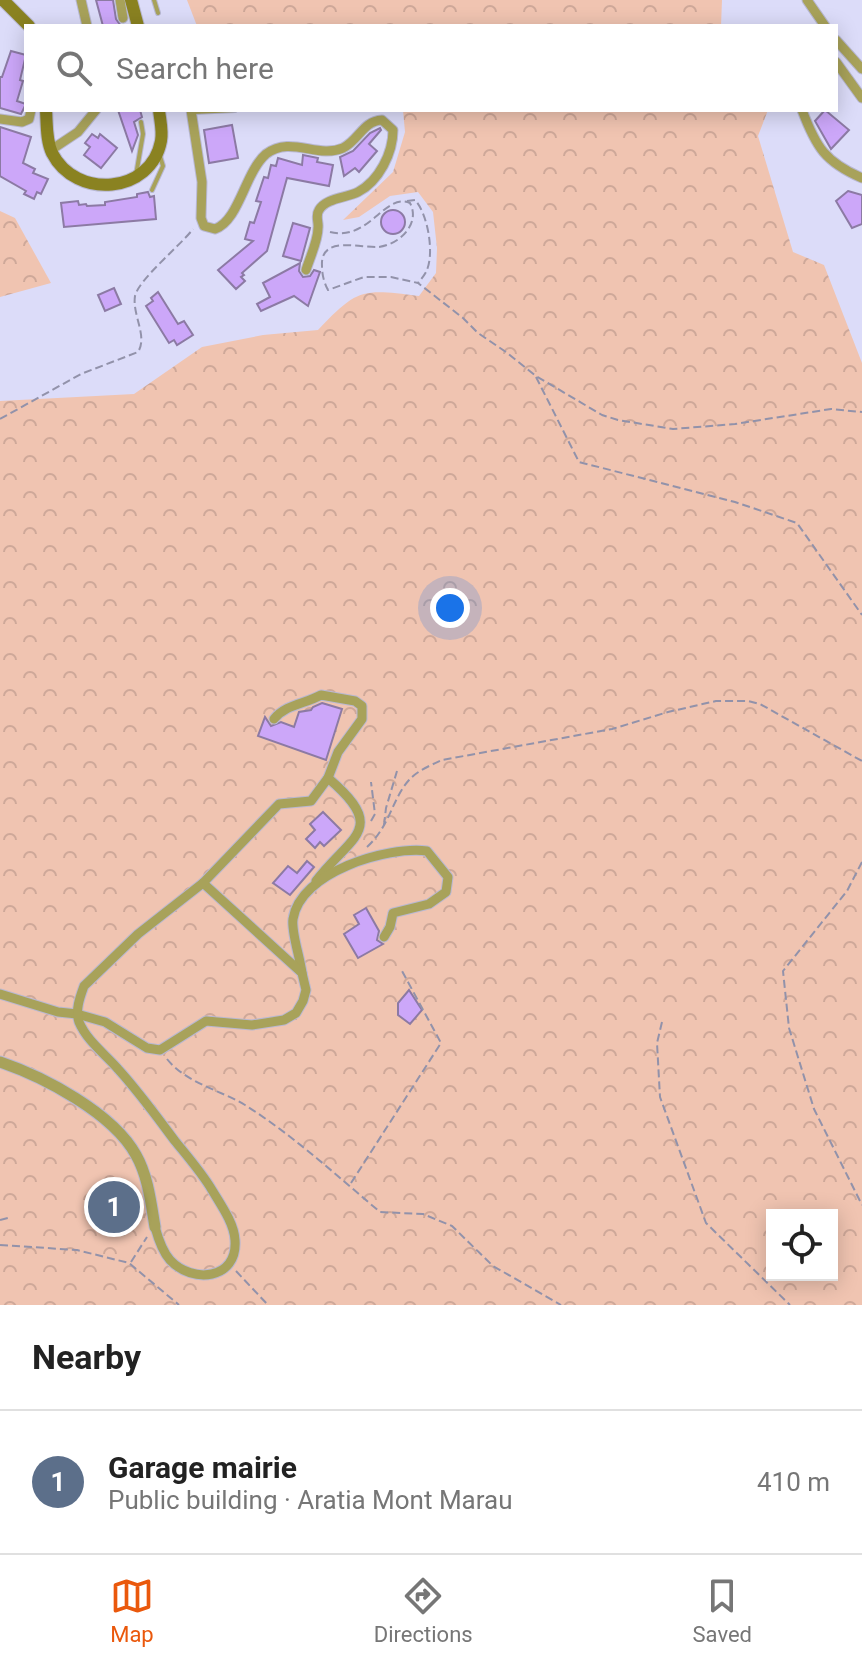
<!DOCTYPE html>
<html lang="en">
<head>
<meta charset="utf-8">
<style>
  :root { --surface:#fff; --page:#f2f2f2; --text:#222; --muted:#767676; --line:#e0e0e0; --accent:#ea580c }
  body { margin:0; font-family:Roboto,sans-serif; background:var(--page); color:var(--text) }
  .controls { position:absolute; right:24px; bottom:24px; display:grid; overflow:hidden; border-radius:0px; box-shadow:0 4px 20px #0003 }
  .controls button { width:72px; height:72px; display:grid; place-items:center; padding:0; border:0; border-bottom:2px solid var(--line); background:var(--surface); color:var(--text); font:40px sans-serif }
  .you { position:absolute; left:450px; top:608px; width:28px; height:28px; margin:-20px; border:6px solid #fff; border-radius:50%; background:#1a73e8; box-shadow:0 0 0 12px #1a73e833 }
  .badge { display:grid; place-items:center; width:52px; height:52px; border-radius:50%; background:var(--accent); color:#fff; font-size:26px; font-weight:700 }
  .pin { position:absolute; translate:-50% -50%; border:4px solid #fff; box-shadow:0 2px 8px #0006 }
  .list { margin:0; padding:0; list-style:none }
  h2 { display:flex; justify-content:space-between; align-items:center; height:104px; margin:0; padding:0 32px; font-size:34px }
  h2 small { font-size:26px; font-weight:400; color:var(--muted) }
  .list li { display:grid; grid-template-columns:52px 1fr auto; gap:24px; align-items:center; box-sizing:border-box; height:144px; padding:0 32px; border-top:2px solid var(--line) }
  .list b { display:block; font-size:30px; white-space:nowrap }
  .list p { margin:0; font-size:26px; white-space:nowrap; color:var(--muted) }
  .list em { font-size:26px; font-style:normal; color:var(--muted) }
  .icon { flex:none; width:44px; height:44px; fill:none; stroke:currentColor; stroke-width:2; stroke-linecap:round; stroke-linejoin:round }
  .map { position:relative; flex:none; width:862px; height:1305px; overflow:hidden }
  .search { position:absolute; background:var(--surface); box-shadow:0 4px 20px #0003; left:24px; right:24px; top:24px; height:88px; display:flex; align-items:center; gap:20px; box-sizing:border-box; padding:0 28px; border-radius:0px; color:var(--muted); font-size:30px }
  .sheet { height:248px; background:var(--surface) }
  nav { display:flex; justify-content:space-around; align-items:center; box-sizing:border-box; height:112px; border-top:2px solid var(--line); background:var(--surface); font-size:22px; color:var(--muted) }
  nav a { display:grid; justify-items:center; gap:4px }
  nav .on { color:var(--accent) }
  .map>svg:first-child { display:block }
</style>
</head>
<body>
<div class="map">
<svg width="862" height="1305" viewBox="0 0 862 1305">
  <defs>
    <pattern id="forest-crowns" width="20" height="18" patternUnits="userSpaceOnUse" patternTransform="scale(2)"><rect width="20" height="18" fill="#f0c4b1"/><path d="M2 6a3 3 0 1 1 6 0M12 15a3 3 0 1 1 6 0" fill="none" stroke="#cea899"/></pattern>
  </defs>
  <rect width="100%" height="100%" fill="#dcdcf9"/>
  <g fill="url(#forest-crowns)" fill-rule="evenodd">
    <path d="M 187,0 L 722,0 L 721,26 L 197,26 Z"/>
    <path d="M 403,110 L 768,110 L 758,136 L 793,252 L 824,265 L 862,363 L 862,1305 L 0,1305 L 0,401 L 134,394 L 202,347 L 263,335 L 318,330 C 358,288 362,289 419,296 L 436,273 L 437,248 L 433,212 L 418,192 L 390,196 L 359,217 L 343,220 L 393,172 L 405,132 ZM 772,1215 L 832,1215 L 832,1275 L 772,1275 Z"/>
    <path d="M 0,211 L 15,218 L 51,283 L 0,297 Z"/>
  </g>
  <g fill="#cca7f9" stroke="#8c7aa4" stroke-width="2">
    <path d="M 96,0 L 113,0 L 116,19 L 121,26 L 103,26 Z"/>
    <path d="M 11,51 L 26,55 L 20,80 L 23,81 L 17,101 L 26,104 L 21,114 L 0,108 L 0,77 L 2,77 Z"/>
    <path d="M 118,110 L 140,110 L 142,117 L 134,122 L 138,135 L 132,151 Z"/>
    <path d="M 825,110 L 849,130 L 831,149 L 815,121 Z"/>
    <path d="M 232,125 L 238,158 L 209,163 L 204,130 Z"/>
    <path d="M 0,127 L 31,137 L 23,163 L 35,169 L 33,173 L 48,179 L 41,194 L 37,192 L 34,199 L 24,194 L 26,191 L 0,176 Z"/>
    <path d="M 380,128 L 381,130 L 369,144 L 377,151 L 359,172 L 355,168 L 344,176 L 340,157 L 353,151 L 370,133 Z"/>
    <path d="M 92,134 L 98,138 L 100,134 L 117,148 L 101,168 L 84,155 L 90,147 L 85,143 Z"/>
    <path d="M 303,155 L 318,158 L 317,162 L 333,165 L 329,186 L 287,178 L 267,251 L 242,273 L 244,275 L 241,277 L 245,281 L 236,289 L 218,270 L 253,241 L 245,239 L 250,222 L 254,223 L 261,202 L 256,201 L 264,177 L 268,178 L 271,165 L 276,166 L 278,158 L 302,165 Z"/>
    <path d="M 848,191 L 862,195 L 862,224 L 852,228 L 836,201 Z"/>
    <path d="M 148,192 L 150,197 L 154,196 L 156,219 L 64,227 L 61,203 L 78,201 L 79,205 L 86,204 L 87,206 L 105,205 L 105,202 L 137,197 L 137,194 Z"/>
    <circle cx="393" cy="222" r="12"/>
    <path d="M 293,223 L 310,228 L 301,261 L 283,256 Z"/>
    <path d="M 300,263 L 299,271 L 303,277 L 310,276 L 314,270 L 320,272 L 308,306 L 294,296 L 261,311 L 257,304 L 270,297 L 263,283 Z"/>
    <path d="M 114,288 L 121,304 L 105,311 L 98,295 Z"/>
    <path d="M 158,292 L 178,324 L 184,321 L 193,335 L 177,345 L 174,340 L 169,343 L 146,306 L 153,301 L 151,298 Z"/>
    <path d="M 322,703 L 342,709 L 326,760 L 258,736 L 265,717 L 271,726 L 281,722 L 294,727 L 299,712 L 311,710 L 313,707 Z"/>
    <path d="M 323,812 L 341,830 L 324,846 L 320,842 L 315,848 L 306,839 L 315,830 L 310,824 Z"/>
    <path d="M 307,861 L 314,867 L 290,895 L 273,883 L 288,866 L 297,873 Z"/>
    <path d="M 366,908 L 379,931 L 377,940 L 383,944 L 358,958 L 344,934 L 359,924 L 354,915 Z"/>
    <path d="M 409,990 L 422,1010 L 410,1024 L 398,1015 L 398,1003 Z"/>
    <path d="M 95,1193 L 135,1196 L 133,1220 L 93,1217 Z"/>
  </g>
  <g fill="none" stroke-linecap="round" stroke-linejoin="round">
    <g stroke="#b8b8d2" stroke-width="6">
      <g id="service">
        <path d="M 154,0 L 158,13"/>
        <path d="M 194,112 L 235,110"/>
        <path d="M 136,175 L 143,134 L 141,122"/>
        <path d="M 152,190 L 163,166 L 159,153"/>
      </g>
    </g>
    <g stroke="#b8b8d2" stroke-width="11">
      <g id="minor">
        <path d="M 81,0 L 87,26"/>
        <path d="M 120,0 L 123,18"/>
        <path d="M 807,0 L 825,26"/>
        <path d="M 836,40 L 862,69"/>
        <path d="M 836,62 L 862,98"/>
        <path d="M 191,110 L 202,182 L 201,218 L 204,226 L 215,229 C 239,221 245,172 266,154 C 291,135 317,159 343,148 C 359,140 363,121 382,120 L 393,130 C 393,153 379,181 358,192 C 346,198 326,198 319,210 C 315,216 319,222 318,228 C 318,241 310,257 306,270"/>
        <path d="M 802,110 C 816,147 825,162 862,178"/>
        <path d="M 0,119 L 22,122 L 29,119 L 31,110"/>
        <path d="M 51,150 L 78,132 L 96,110"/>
        <path d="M 316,881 C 351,835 389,830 328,778"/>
        <path d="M 302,973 C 300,957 291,932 293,919 C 300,872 387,846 427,851 L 448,877 L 446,892 L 429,904 L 393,913 L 390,927 L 384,937"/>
        <path d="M 0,994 L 58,1012 L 77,1014 L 105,1022 L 147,1048 L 160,1050 L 206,1021 L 252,1025 L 284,1020 L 296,1013 L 303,1001 L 306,990 L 302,973 L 203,883"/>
        <path d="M 155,1227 C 158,1238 162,1251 170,1260 C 192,1284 238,1280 235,1240 C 234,1223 221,1205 212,1190 C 202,1173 188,1157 175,1141 C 157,1117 139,1092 118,1069 C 105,1054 87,1041 79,1022 C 75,1010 80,997 84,986 L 138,934 L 203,883 L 279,804 L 311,801 L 328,778 L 338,752 L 362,719 L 362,706 L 355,701 L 321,695 C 305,704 286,704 274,719"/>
      </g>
    </g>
    <g stroke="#b8b8d2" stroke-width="13">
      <path id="tertiary" d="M 0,1062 C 44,1077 113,1113 136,1155 C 148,1176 151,1203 155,1227"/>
    </g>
    <g stroke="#b8b8d2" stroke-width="14">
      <g id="secondary">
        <path d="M 3,0 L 29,26"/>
        <path d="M 131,0 L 138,26"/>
        <path d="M 46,110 C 47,124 46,140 52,153 C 76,200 151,194 161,141 C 163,131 160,120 159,110"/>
      </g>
    </g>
    <g stroke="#9292aa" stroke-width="2" stroke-dasharray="8 4" stroke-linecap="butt">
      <path d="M 407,201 L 415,200 C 428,214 435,255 426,272 C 424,276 421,279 418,283"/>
      <path d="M 330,232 C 369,242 385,192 410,203 C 421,224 399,245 378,247 C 360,248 320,235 322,266 C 322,274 324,283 328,290 L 364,277 L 391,277 L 418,283 L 463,318 L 478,333 L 506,352 L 536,376 L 602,415 L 618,420 L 673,429 L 735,424 L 831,409 L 862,412"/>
      <path d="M 536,377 L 579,462 L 735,502 L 797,523 L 862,615"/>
      <path d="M 0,419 L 81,374 L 138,352 C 148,336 132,315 135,296 C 139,279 180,246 193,229"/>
      <path d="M 371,821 L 375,814 L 371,782"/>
      <path d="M 384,825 L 386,808 L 397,771"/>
      <path d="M 367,847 C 390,826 392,799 409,780 C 417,771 431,765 442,760 L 612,729 L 668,712 L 716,701 L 748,701 L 760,704 L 862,761"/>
      <path d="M 862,862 L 847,891 L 783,971 L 789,1028 L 814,1109 L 862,1205"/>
      <path d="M 662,1022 L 657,1043 L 660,1097 L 706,1223 L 790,1305"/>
      <path d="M 167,1059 C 186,1083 220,1090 245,1105 C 294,1136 336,1175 380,1212 L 423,1214 L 452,1226 L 493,1266 L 561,1305"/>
      <path d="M 351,1183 L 441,1043 L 402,971"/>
      <path d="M 0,1220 L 8,1218"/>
      <path d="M 0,1245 L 77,1250 L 129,1263 L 179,1305"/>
      <path d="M 131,1262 L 147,1237"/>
      <path d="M 236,1271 L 268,1305"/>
    </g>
    <use href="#service" stroke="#a8a25a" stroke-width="4"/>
    <use href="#minor" stroke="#a8a25a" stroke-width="9"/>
    <use href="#tertiary" stroke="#a8a25a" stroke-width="11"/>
    <use href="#secondary" stroke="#8a8221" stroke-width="12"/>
  </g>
</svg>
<div class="controls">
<button><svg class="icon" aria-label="locate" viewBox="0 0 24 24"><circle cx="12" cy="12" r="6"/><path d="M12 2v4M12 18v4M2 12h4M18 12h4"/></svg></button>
</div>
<div class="you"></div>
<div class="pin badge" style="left:114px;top:1207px;background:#5c6f8a">1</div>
<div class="search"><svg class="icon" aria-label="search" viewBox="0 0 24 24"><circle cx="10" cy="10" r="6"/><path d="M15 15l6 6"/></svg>Search here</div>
</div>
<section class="sheet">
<h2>Nearby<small></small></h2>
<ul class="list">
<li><span class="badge" style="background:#5c6f8a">1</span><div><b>Garage mairie</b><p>Public building · Aratia Mont Marau</p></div><em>410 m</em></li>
</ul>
</section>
<nav>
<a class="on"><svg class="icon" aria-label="map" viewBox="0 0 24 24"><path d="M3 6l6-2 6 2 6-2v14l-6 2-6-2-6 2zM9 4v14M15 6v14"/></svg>Map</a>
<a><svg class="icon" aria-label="directions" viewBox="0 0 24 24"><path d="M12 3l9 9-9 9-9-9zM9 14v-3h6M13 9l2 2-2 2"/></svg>Directions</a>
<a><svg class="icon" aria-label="saved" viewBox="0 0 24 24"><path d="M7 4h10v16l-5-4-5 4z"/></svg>Saved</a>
</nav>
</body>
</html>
